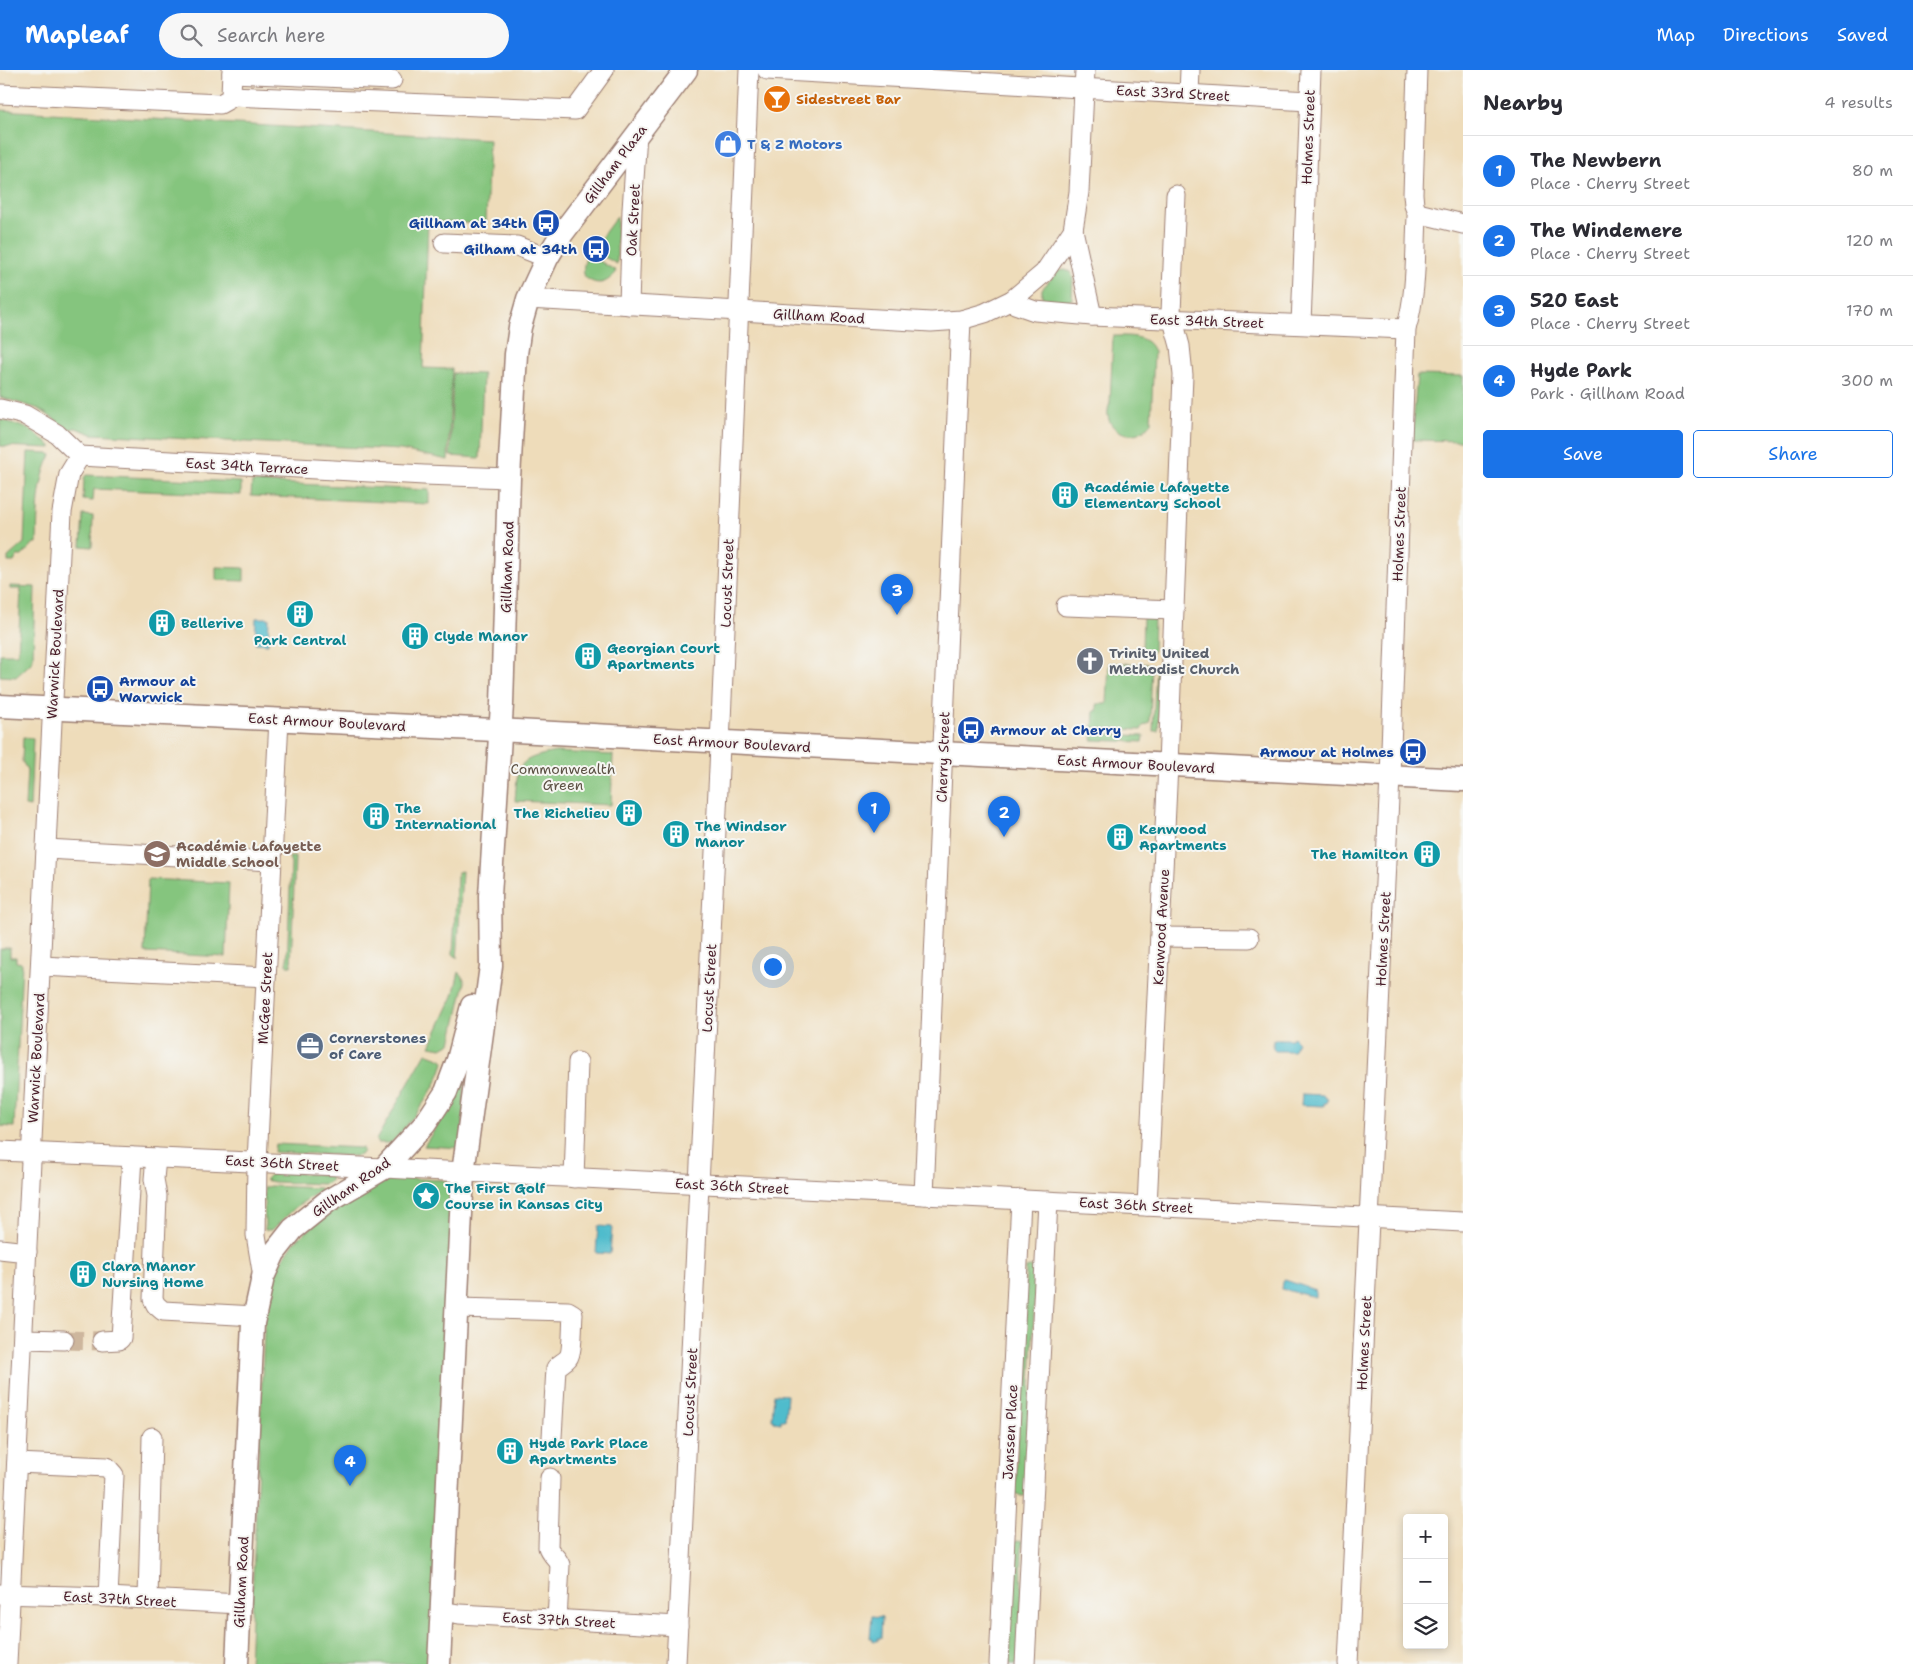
<!DOCTYPE html>
<html lang="en">
<head>
<meta charset="utf-8">
<style>
  :root { --surface:#fff; --page:#f7f7f7; --text:#2b2b33; --muted:#7c7c81; --line:#e1e1e2; --accent:#1a73e8 }
  body { margin:0; font-family:"Shantell Sans",sans-serif; background:var(--page); color:var(--text) }
  .controls { position:absolute; right:15px; bottom:15px; display:grid; overflow:hidden; border-radius:5px; box-shadow:0 2px 8px #0003 }
  .controls button { width:45px; height:45px; display:grid; place-items:center; padding:0; border:0; border-bottom:1px solid var(--line); background:var(--surface); color:var(--text); font:25px sans-serif }
  .you { position:absolute; left:772px; top:896px; width:18px; height:18px; margin:-12px; border:4px solid #fff; border-radius:50%; background:#1a73e8; box-shadow:0 0 0 8px #1a73e833 }
  .badge { display:grid; place-items:center; width:32px; height:32px; border-radius:50%; background:var(--accent); color:#fff; font-size:16px; font-weight:700 }
  .pin { position:absolute; translate:-50% -41px; filter:drop-shadow(0 1px 2px #0008) }
  .pin::after { content:''; position:absolute; top:26px; width:18px; height:15px; background:inherit; clip-path:polygon(0 0,100% 0,50% 100%) }
  .list { margin:0; padding:0; list-style:none }
  h2 { display:flex; justify-content:space-between; align-items:center; height:65px; margin:0; padding:0 20px; font-size:21px }
  h2 small { font-size:16px; font-weight:400; color:var(--muted) }
  .list li { display:grid; grid-template-columns:32px 1fr auto; gap:15px; align-items:center; box-sizing:border-box; height:70px; padding:0 20px; border-top:1px solid var(--line) }
  .list b { display:block; font-size:19px; white-space:nowrap }
  .list p { margin:0; font-size:16px; white-space:nowrap; color:var(--muted) }
  .list em { font-size:16px; font-style:normal; color:var(--muted) }
  .actions { display:flex; gap:10px; padding:15px 20px }
  .actions a { flex:1; padding:11px 0; border:1px solid var(--accent); border-radius:5px; text-align:center; font-size:18px; color:var(--accent) }
  .actions .main { background:var(--accent); color:#fff }
  .icon { flex:none; width:28px; height:28px; fill:none; stroke:currentColor; stroke-width:2; stroke-linecap:round; stroke-linejoin:round }
  .map { position:relative; flex:none; width:1463px; height:1594px; overflow:hidden }
  header { display:flex; align-items:center; gap:30px; box-sizing:border-box; height:70px; padding:0 25px; background:var(--accent); color:#fff }
  header strong { font-size:24px }
  nav { display:flex; gap:28px; margin-inline-start:auto; font-size:18px }
  .search { width:350px; height:45px; background:var(--page); display:flex; align-items:center; gap:12px; box-sizing:border-box; padding:0 18px; border-radius:28px; color:var(--muted); font-size:19px }
  main { display:flex }
  aside { flex:1; background:var(--surface) }
  .map>svg:first-child { display:block }
</style>
</head>
<body>
<header>
<strong>Mapleaf</strong>
<div class="search"><svg class="icon" aria-label="search" viewBox="0 0 24 24"><circle cx="10" cy="10" r="6"/><path d="M15 15l6 6"/></svg>Search here</div>
<nav><a>Map</a><a>Directions</a><a>Saved</a></nav>
</header>
<main>
<div class="map">
<svg width="1463" height="1594" viewBox="0 0 1463 1594">
  <rect width="100%" height="100%" fill="#f6f6f2"/>
  <filter id="ink" filterUnits="userSpaceOnUse"><feTurbulence type="fractalNoise" baseFrequency=".02" numOctaves="2"/><feDisplacementMap in="SourceGraphic" scale="10" xChannelSelector="R" yChannelSelector="G"/><feConvolveMatrix kernelMatrix="1 2 1 2 8 2 1 2 1" color-interpolation-filters="sRGB"/></filter>
  <filter id="wash" filterUnits="userSpaceOnUse"><feTurbulence type="fractalNoise" baseFrequency=".0096" numOctaves="4" result="noise"/><feDisplacementMap in="SourceGraphic" scale="20" xChannelSelector="R" yChannelSelector="G"/><feGaussianBlur stdDeviation="1.12" result="paint"/><feColorMatrix in="noise" values="0 0 0 0 0 0 0 0 0 0 0 0 0 0 0 0 0 1.4 0 .05"/><feComposite in="paint" operator="in"/></filter>
  <g filter="url(#wash)">
    <rect width="100%" height="100%" fill="#eedcba"/>
    <g fill="#85c57e" stroke="#687254">
      <path d="M 0,40 L 489,69 L 486,154 L 428,151 L 423,298 L 452,299 L 448,390 L 401,380 L 92,364 L 76,358 L 69,359 L 39,339 L 0,327 Z"/>
      <path d="M 617,146 L 617,194 L 592,180 Z"/>
      <path d="M 588,184 L 616,201 C 608,214 597,217 585,207 C 582,200 584,191 588,184 Z"/>
      <path d="M 1065,200 L 1070,202 L 1073,207 L 1072,229 L 1066,233 L 1046,232 L 1042,228 L 1042,219 L 1058,201 Z"/>
      <path d="M 1113,266 C 1128,266 1148,264 1154,282 L 1151,352 C 1137,377 1098,360 1110,333 Z"/>
      <path d="M 453,303 L 483,304 L 480,388 L 450,386 Z"/>
      <path d="M 1417,305 L 1463,306 L 1463,371 L 1412,370 Z"/>
      <path d="M 0,349 L 29,359 L 51,376 L 51,378 L 0,376 Z"/>
      <path d="M 28,382 L 49,383 L 51,385 C 37,412 38,443 37,473 L 34,473 L 22,486 L 17,486 L 14,492 L 8,492 L 8,487 L 24,473 Z"/>
      <path d="M 86,405 L 241,412 L 241,425 L 94,419 L 93,431 L 83,430 L 84,408 Z"/>
      <path d="M 252,412 L 429,420 L 429,434 L 251,426 Z"/>
      <path d="M 83,445 L 93,446 L 92,477 L 81,476 Z"/>
      <path d="M 216,497 L 244,498 L 244,511 L 216,510 Z"/>
      <path d="M 10,516 L 35,517 L 33,589 L 31,593 L 16,607 L 0,606 L 0,584 L 18,584 L 21,519 L 10,519 Z"/>
      <path d="M 1143,545 L 1154,547 L 1153,582 L 1142,581 Z"/>
      <path d="M 1109,593 L 1152,594 L 1150,653 L 1143,656 L 1141,660 L 1093,658 L 1094,641 L 1097,641 L 1097,634 L 1107,634 Z"/>
      <path d="M 1156,595 L 1161,596 L 1158,661 L 1153,661 Z"/>
      <path d="M 1093,663 L 1144,666 L 1143,672 L 1092,670 Z"/>
      <path d="M 23,667 L 33,668 L 30,737 L 25,736 L 27,700 L 22,691 Z"/>
      <path d="M 556,682 L 613,685 L 611,735 L 515,731 C 518,694 516,689 556,682 Z"/>
      <path d="M 289,787 L 295,787 L 291,896 L 287,896 L 291,794 Z"/>
      <path d="M 462,801 L 458,876 L 457,888 L 453,884 L 457,807 L 458,802 Z"/>
      <path d="M 148,809 L 229,813 L 226,887 L 145,883 Z"/>
      <path d="M 4,878 L 10,878 L 10,887 L 16,887 L 16,892 L 22,893 L 14,1057 L 0,1056 L 0,879 L 4,879 Z"/>
      <path d="M 459,902 L 462,905 L 465,912 L 451,973 L 442,978 L 430,976 L 453,926 Z"/>
      <path d="M 426,983 L 442,989 L 444,992 C 438,1018 409,1054 391,1073 L 377,1073 L 376,1070 Z"/>
      <path d="M 465,1007 L 462,1078 L 424,1076 L 458,1023 Z"/>
      <path d="M 275,1074 L 362,1078 L 363,1081 L 360,1085 L 356,1086 L 274,1082 Z"/>
      <path d="M 278,1102 L 326,1105 L 329,1105 L 331,1109 L 328,1113 L 323,1114 L 273,1112 L 265,1110 L 270,1105 Z"/>
      <path d="M 400,1108 L 443,1110 L 454,1115 L 435,1594 L 249,1594 L 265,1239 L 277,1198 L 295,1171 L 333,1140 L 379,1113 Z"/>
      <path d="M 270,1116 L 320,1118 L 321,1120 L 296,1137 L 272,1160 L 265,1160 L 264,1118 Z"/>
      <path d="M 1029,1197 L 1036,1198 L 1026,1425 L 1023,1426 L 1015,1425 L 1026,1198 Z"/>
      <path d="M 1018,1470 L 1022,1471 L 1021,1594 L 1004,1594 L 1012,1472 Z"/>
    </g>
    <g fill="#50bccc" stroke="#4d6e7c">
      <path d="M 256,548 L 269,548 L 268,574 L 255,573 Z"/>
      <path d="M 1293,967 L 1298,972 L 1293,981 L 1275,981 L 1273,978 L 1273,970 L 1275,969 L 1291,969 Z"/>
      <path d="M 1302,1024 L 1324,1025 L 1325,1028 L 1328,1028 L 1327,1033 L 1324,1033 L 1324,1036 L 1301,1035 Z"/>
      <path d="M 598,1156 L 612,1157 L 610,1184 L 596,1183 Z"/>
      <path d="M 1285,1210 L 1315,1220 L 1315,1227 L 1281,1219 L 1282,1212 Z"/>
      <path d="M 774,1324 L 787,1325 L 785,1350 L 781,1350 L 781,1353 L 774,1352 L 774,1349 L 772,1349 Z"/>
      <path d="M 872,1546 L 882,1547 L 881,1568 L 878,1568 L 878,1571 L 873,1571 L 873,1568 L 870,1568 Z"/>
    </g>
  </g>
  <g filter="url(#ink)">
    <g fill="none" stroke-linecap="round" stroke-linejoin="round">
      <path stroke="#cdb69d" stroke-width="19" stroke-dasharray="19 9" stroke-linecap="butt" d="M 64,1270 L 102,1271"/>
      <g stroke="#9c7e72" stroke-width="21">
        <g id="minor">
          <path d="M 767,0 L 1309,31"/>
          <path d="M 1417,0 L 1413,124 L 1414,135 L 1418,145"/>
          <path d="M 232,3 L 392,10"/>
          <path d="M 0,24 L 220,34 L 229,29 L 231,26 L 232,0"/>
          <path d="M 1189,24 L 1190,0"/>
          <path d="M 231,26 L 575,40 L 604,0"/>
          <path d="M 1418,145 L 1422,144 L 1463,154"/>
          <path d="M 1073,160 L 1092,246"/>
          <path d="M 444,173 L 517,176 L 547,188"/>
          <path d="M 528,229 L 931,252 L 961,250 L 985,243 L 1012,230 L 1044,203 L 1073,160 L 1079,122 L 1085,0"/>
          <path d="M 1012,230 L 1015,234 L 1035,241 L 1092,246 L 1406,259"/>
          <path d="M 629,235 L 632,140 L 637,64"/>
          <path d="M 1301,254 L 1311,0"/>
          <path d="M 0,339 L 25,345 L 57,364 L 80,386 L 424,405 L 509,408"/>
          <path d="M 1066,536 L 1174,540"/>
          <path d="M 46,779 L 272,791"/>
          <path d="M 1160,867 L 1249,868"/>
          <path d="M 41,896 L 266,907"/>
          <path d="M 0,1081 L 384,1098 L 1463,1152"/>
          <path d="M 156,1088 L 154,1109 L 157,1126 L 153,1229 L 156,1235 L 163,1241 L 255,1246"/>
          <path d="M 574,1108 L 578,992"/>
          <path d="M 924,1125 L 961,250"/>
          <path d="M 1147,1136 L 1168,695 L 1183,305 L 1180,276 L 1171,243 L 1176,125"/>
          <path d="M 0,1179 L 27,1182"/>
          <path d="M 263,1207 L 256,1165 L 257,1092 L 279,649"/>
          <path d="M 456,1238 L 568,1241 L 573,1244 C 572,1252 573,1282 568,1288 C 565,1292 559,1294 556,1298 L 552,1367"/>
          <path d="M 23,1269 L 64,1270"/>
          <path d="M 102,1271 L 119,1270 L 121,1268 L 132,1087"/>
          <path d="M 17,1393 L 107,1397 L 114,1405 L 108,1527"/>
          <path d="M 550,1408 L 548,1477 C 550,1484 557,1487 560,1495 L 557,1550"/>
          <path d="M 0,1524 L 108,1527 L 240,1534"/>
          <path d="M 148,1530 L 152,1367"/>
          <path d="M 441,1541 L 459,1544 L 678,1556"/>
          <path d="M 7,1594 L 62,442 L 69,404 L 80,386"/>
          <path d="M 676,1594 L 719,698 L 749,0"/>
          <path d="M 999,1594 L 1021,1129"/>
          <path d="M 1025,1594 L 1048,1131"/>
          <path d="M 1348,1594 L 1390,707 L 1406,259 C 1417,223 1415,184 1417,147 L 1418,145"/>
        </g>
      </g>
      <g stroke="#9c7e72" stroke-width="25">
        <g id="major">
          <path d="M 0,636 L 516,661 L 1463,710"/>
          <path d="M 237,1594 L 253,1253 L 263,1207 L 274,1183 L 293,1159 L 328,1131 L 384,1098 L 425,1054 L 446,1022 L 458,990 L 472,936"/>
          <path d="M 439,1594 L 463,1103 L 491,896 L 490,826 L 502,634 L 509,408 L 516,284 L 520,257 L 528,229 L 547,188 L 561,165 L 686,0"/>
        </g>
      </g>
      <use href="#minor" stroke="#fff" stroke-width="19"/>
      <use href="#major" stroke="#fff" stroke-width="22"/>
    </g>
  </g>
  <defs>
    <g id="bar-disc" transform="scale(1.4375)"><circle r="9.5" fill="#e8710a" stroke="#f6f6f2"/><path d="M-6-5H6L.8 .8V4.5H3.5V6h-7V4.5H-.8V.8Z" fill="#fff"/></g>
    <g id="shop-disc" transform="scale(1.4375)"><circle r="9.5" fill="#3f7fe0" stroke="#f6f6f2"/><path d="M-5-2.5h2.3a2.7 3.5 0 0 1 5.4 0H5L5.5 6h-11ZM-1.5-2.5h3a1.5 2.3 0 0 0-3 0Z" fill="#fff"/></g>
    <g id="bus-disc" transform="scale(1.4375)"><circle r="9.5" fill="#1a4fb4" stroke="#f6f6f2"/><path d="M-5-6H5V4H4V6H2V4H-2V6H-4V4H-5ZM-3.5-4V0h7V-4ZM-3.5 1.2v1.5H-2V1.2ZM2 1.2v1.5H3.5V1.2Z" fill="#fff"/></g>
    <g id="building-disc" transform="scale(1.4375)"><circle r="9.5" fill="#0f9aa8" stroke="#f6f6f2"/><path d="M-4-6H4V6H1V3H-1V6H-4ZM-2.5-4.3h1.7v1.8h-1.7ZM.8-4.3h1.7v1.8H.8ZM-2.5-1h1.7V.8h-1.7ZM.8-1h1.7V.8H.8Z" fill="#fff"/></g>
    <g id="church-disc" transform="scale(1.4375)"><circle r="9.5" fill="#6b7280" stroke="#f6f6f2"/><path d="M-1.2-6h2.4v3.5h3.3v2.4h-3.3V6h-2.4V-.1h-3.3v-2.4h3.3Z" fill="#fff"/></g>
    <g id="school-disc" transform="scale(1.4375)"><circle r="9.5" fill="#8d6e63" stroke="#f6f6f2"/><path d="M0-5L7-2L0 1L-7-2ZM-4 1L0 2.5L4 1V4Q0 6-4 4Z" fill="#fff"/></g>
    <g id="office-disc" transform="scale(1.4375)"><circle r="9.5" fill="#5c6f8a" stroke="#f6f6f2"/><path d="M-6-3h4V-5.5h4V-3h4V5H-6ZM-1-4.5V-3h2v-1.5ZM-6 0V1H6V0Z" fill="#fff"/></g>
    <g id="sight-disc" transform="scale(1.4375)"><circle r="9.5" fill="#0f9aa8" stroke="#f6f6f2"/><path d="M0-6L1.8-2.2L6-1.7L2.9 1.2L3.7 5.4L0 3.3L-3.7 5.4L-2.9 1.2L-6-1.7L-1.8-2.2Z" fill="#fff"/></g>
  </defs>
  <g fill-rule="evenodd">
    <use href="#bar-disc" x="777" y="29"/>
    <use href="#shop-disc" x="728" y="74"/>
    <use href="#bus-disc" x="546" y="153"/>
    <use href="#bus-disc" x="596" y="179"/>
    <use href="#building-disc" x="1065" y="425"/>
    <use href="#building-disc" x="300" y="544"/>
    <use href="#building-disc" x="162" y="553"/>
    <use href="#building-disc" x="415" y="566"/>
    <use href="#building-disc" x="588" y="586"/>
    <use href="#church-disc" x="1090" y="591"/>
    <use href="#bus-disc" x="100" y="619"/>
    <use href="#bus-disc" x="971" y="660"/>
    <use href="#bus-disc" x="1413" y="682"/>
    <use href="#building-disc" x="629" y="743"/>
    <use href="#building-disc" x="376" y="746"/>
    <use href="#building-disc" x="676" y="764"/>
    <use href="#building-disc" x="1120" y="767"/>
    <use href="#school-disc" x="157" y="784"/>
    <use href="#building-disc" x="1427" y="784"/>
    <use href="#office-disc" x="310" y="976"/>
    <use href="#sight-disc" x="426" y="1126"/>
    <use href="#building-disc" x="83" y="1204"/>
    <use href="#building-disc" x="510" y="1381"/>
  </g>
  <g text-anchor="middle" stroke-width="4" stroke-linejoin="round" paint-order="stroke">
    <g font-size="14" fill="#4a1f2b" stroke="#f6f6f2">
      <text transform="translate(1173 23) rotate(3)" y="5">East 33rd Street</text>
      <text transform="translate(1308 67) rotate(-88)" y="5">Holmes Street</text>
      <text transform="translate(615 94) rotate(-53)" y="5">Gillham Plaza</text>
      <text transform="translate(633 150) rotate(-87)" y="5">Oak Street</text>
      <text transform="translate(819 246) rotate(3)" y="5">Gillham Road</text>
      <text transform="translate(1207 251) rotate(2)" y="5">East 34th Street</text>
      <text transform="translate(247 396) rotate(3)" y="5">East 34th Terrace</text>
      <text transform="translate(1399 464) rotate(-88)" y="5">Holmes Street</text>
      <text transform="translate(507 497) rotate(-88)" y="5">Gillham Road</text>
      <text transform="translate(727 513) rotate(-88)" y="5">Locust Street</text>
      <text transform="translate(55 584) rotate(-87)" y="5">Warwick Boulevard</text>
      <text transform="translate(327 652) rotate(3)" y="5">East Armour Boulevard</text>
      <text transform="translate(732 673) rotate(3)" y="5">East Armour Boulevard</text>
      <text transform="translate(943 687) rotate(-88)" y="5">Cherry Street</text>
      <text transform="translate(1136 694) rotate(3)" y="5">East Armour Boulevard</text>
      <text transform="translate(1161 857) rotate(-87)" y="5">Kenwood Avenue</text>
      <text transform="translate(1383 869) rotate(-87)" y="5">Holmes Street</text>
      <text transform="translate(709 918) rotate(-87)" y="5">Locust Street</text>
      <text transform="translate(265 928) rotate(-87)" y="5">McGee Street</text>
      <text transform="translate(36 988) rotate(-87)" y="5">Warwick Boulevard</text>
      <text transform="translate(282 1093) rotate(3)" y="5">East 36th Street</text>
      <text transform="translate(732 1116) rotate(3)" y="5">East 36th Street</text>
      <text transform="translate(351 1117) rotate(-35)" y="5">Gillham Road</text>
      <text transform="translate(1136 1135) rotate(3)" y="5">East 36th Street</text>
      <text transform="translate(1364 1273) rotate(-87)" y="5">Holmes Street</text>
      <text transform="translate(690 1322) rotate(-87)" y="5">Locust Street</text>
      <text transform="translate(1010 1362) rotate(-87)" y="5">Janssen Place</text>
      <text transform="translate(241 1512) rotate(-87)" y="5">Gillham Road</text>
      <text transform="translate(120 1529) rotate(3)" y="5">East 37th Street</text>
      <text transform="translate(559 1550) rotate(3)" y="5">East 37th Street</text>
    </g>
    <g font-size="14" font-weight="bold" fill="#c56008" stroke="#f6f6f2" text-anchor="start">
      <text x="796" y="34">Sidestreet Bar</text>
    </g>
    <g font-size="14" font-weight="bold" fill="#366cbe" stroke="#f6f6f2" text-anchor="start">
      <text x="747" y="79">T &amp; Z Motors</text>
    </g>
    <g font-size="14" font-weight="bold" fill="#164399" stroke="#f6f6f2" text-anchor="end">
      <text x="527" y="158">Gillham at 34th</text>
      <text x="577" y="184">Gilham at 34th</text>
      <text x="119" y="616" text-anchor="start">Armour at<tspan x="119" dy="16">Warwick</tspan></text>
      <text x="990" y="665" text-anchor="start">Armour at Cherry</text>
      <text x="1394" y="687">Armour at Holmes</text>
    </g>
    <g font-size="14" font-weight="bold" fill="#0d838f" stroke="#f6f6f2" text-anchor="start">
      <text x="1084" y="422">Académie Lafayette<tspan x="1084" dy="16">Elementary School</tspan></text>
      <text x="181" y="558">Bellerive</text>
      <text x="434" y="571">Clyde Manor</text>
      <text x="300" y="575" text-anchor="middle">Park Central</text>
      <text x="607" y="583">Georgian Court<tspan x="607" dy="16">Apartments</tspan></text>
      <text x="395" y="743">The<tspan x="395" dy="16">International</tspan></text>
      <text x="610" y="748" text-anchor="end">The Richelieu</text>
      <text x="695" y="761">The Windsor<tspan x="695" dy="16">Manor</tspan></text>
      <text x="1139" y="764">Kenwood<tspan x="1139" dy="16">Apartments</tspan></text>
      <text x="1408" y="789" text-anchor="end">The Hamilton</text>
      <text x="445" y="1123">The First Golf<tspan x="445" dy="16">Course in Kansas City</tspan></text>
      <text x="102" y="1201">Clara Manor<tspan x="102" dy="16">Nursing Home</tspan></text>
      <text x="529" y="1378">Hyde Park Place<tspan x="529" dy="16">Apartments</tspan></text>
    </g>
    <g font-size="14" font-weight="bold" fill="#5b616d" stroke="#f6f6f2" text-anchor="start">
      <text x="1109" y="588">Trinity United<tspan x="1109" dy="16">Methodist Church</tspan></text>
    </g>
    <g font-size="14" fill="#5c5144" stroke="#f6f6f2">
      <text x="563" y="704">Commonwealth<tspan x="563" dy="16">Green</tspan></text>
    </g>
    <g font-size="14" font-weight="bold" fill="#785e54" stroke="#f6f6f2" text-anchor="start">
      <text x="176" y="781">Académie Lafayette<tspan x="176" dy="16">Middle School</tspan></text>
    </g>
    <g font-size="14" font-weight="bold" fill="#4e5e75" stroke="#f6f6f2" text-anchor="start">
      <text x="329" y="973">Cornerstones<tspan x="329" dy="16">of Care</tspan></text>
    </g>
  </g>
</svg>
<div class="controls">
<button>+</button>
<button>−</button>
<button><svg class="icon" aria-label="layers" viewBox="0 0 24 24"><path d="M12 4l9 5-9 5-9-5zM3 14l9 5 9-5"/></svg></button>
</div>
<div class="you"></div>
<div class="pin badge" style="left:874px;top:763px">1</div>
<div class="pin badge" style="left:1004px;top:767px">2</div>
<div class="pin badge" style="left:897px;top:545px">3</div>
<div class="pin badge" style="left:350px;top:1416px">4</div>
</div>
<aside>
<h2>Nearby<small>4 results</small></h2>
<ul class="list">
<li><span class="badge">1</span><div><b>The Newbern</b><p>Place · Cherry Street</p></div><em>80 m</em></li>
<li><span class="badge">2</span><div><b>The Windemere</b><p>Place · Cherry Street</p></div><em>120 m</em></li>
<li><span class="badge">3</span><div><b>520 East</b><p>Place · Cherry Street</p></div><em>170 m</em></li>
<li><span class="badge">4</span><div><b>Hyde Park</b><p>Park · Gillham Road</p></div><em>300 m</em></li>
</ul>
<div class="actions"><a class="main">Save</a><a>Share</a></div>
</aside>
</main>
</body>
</html>
